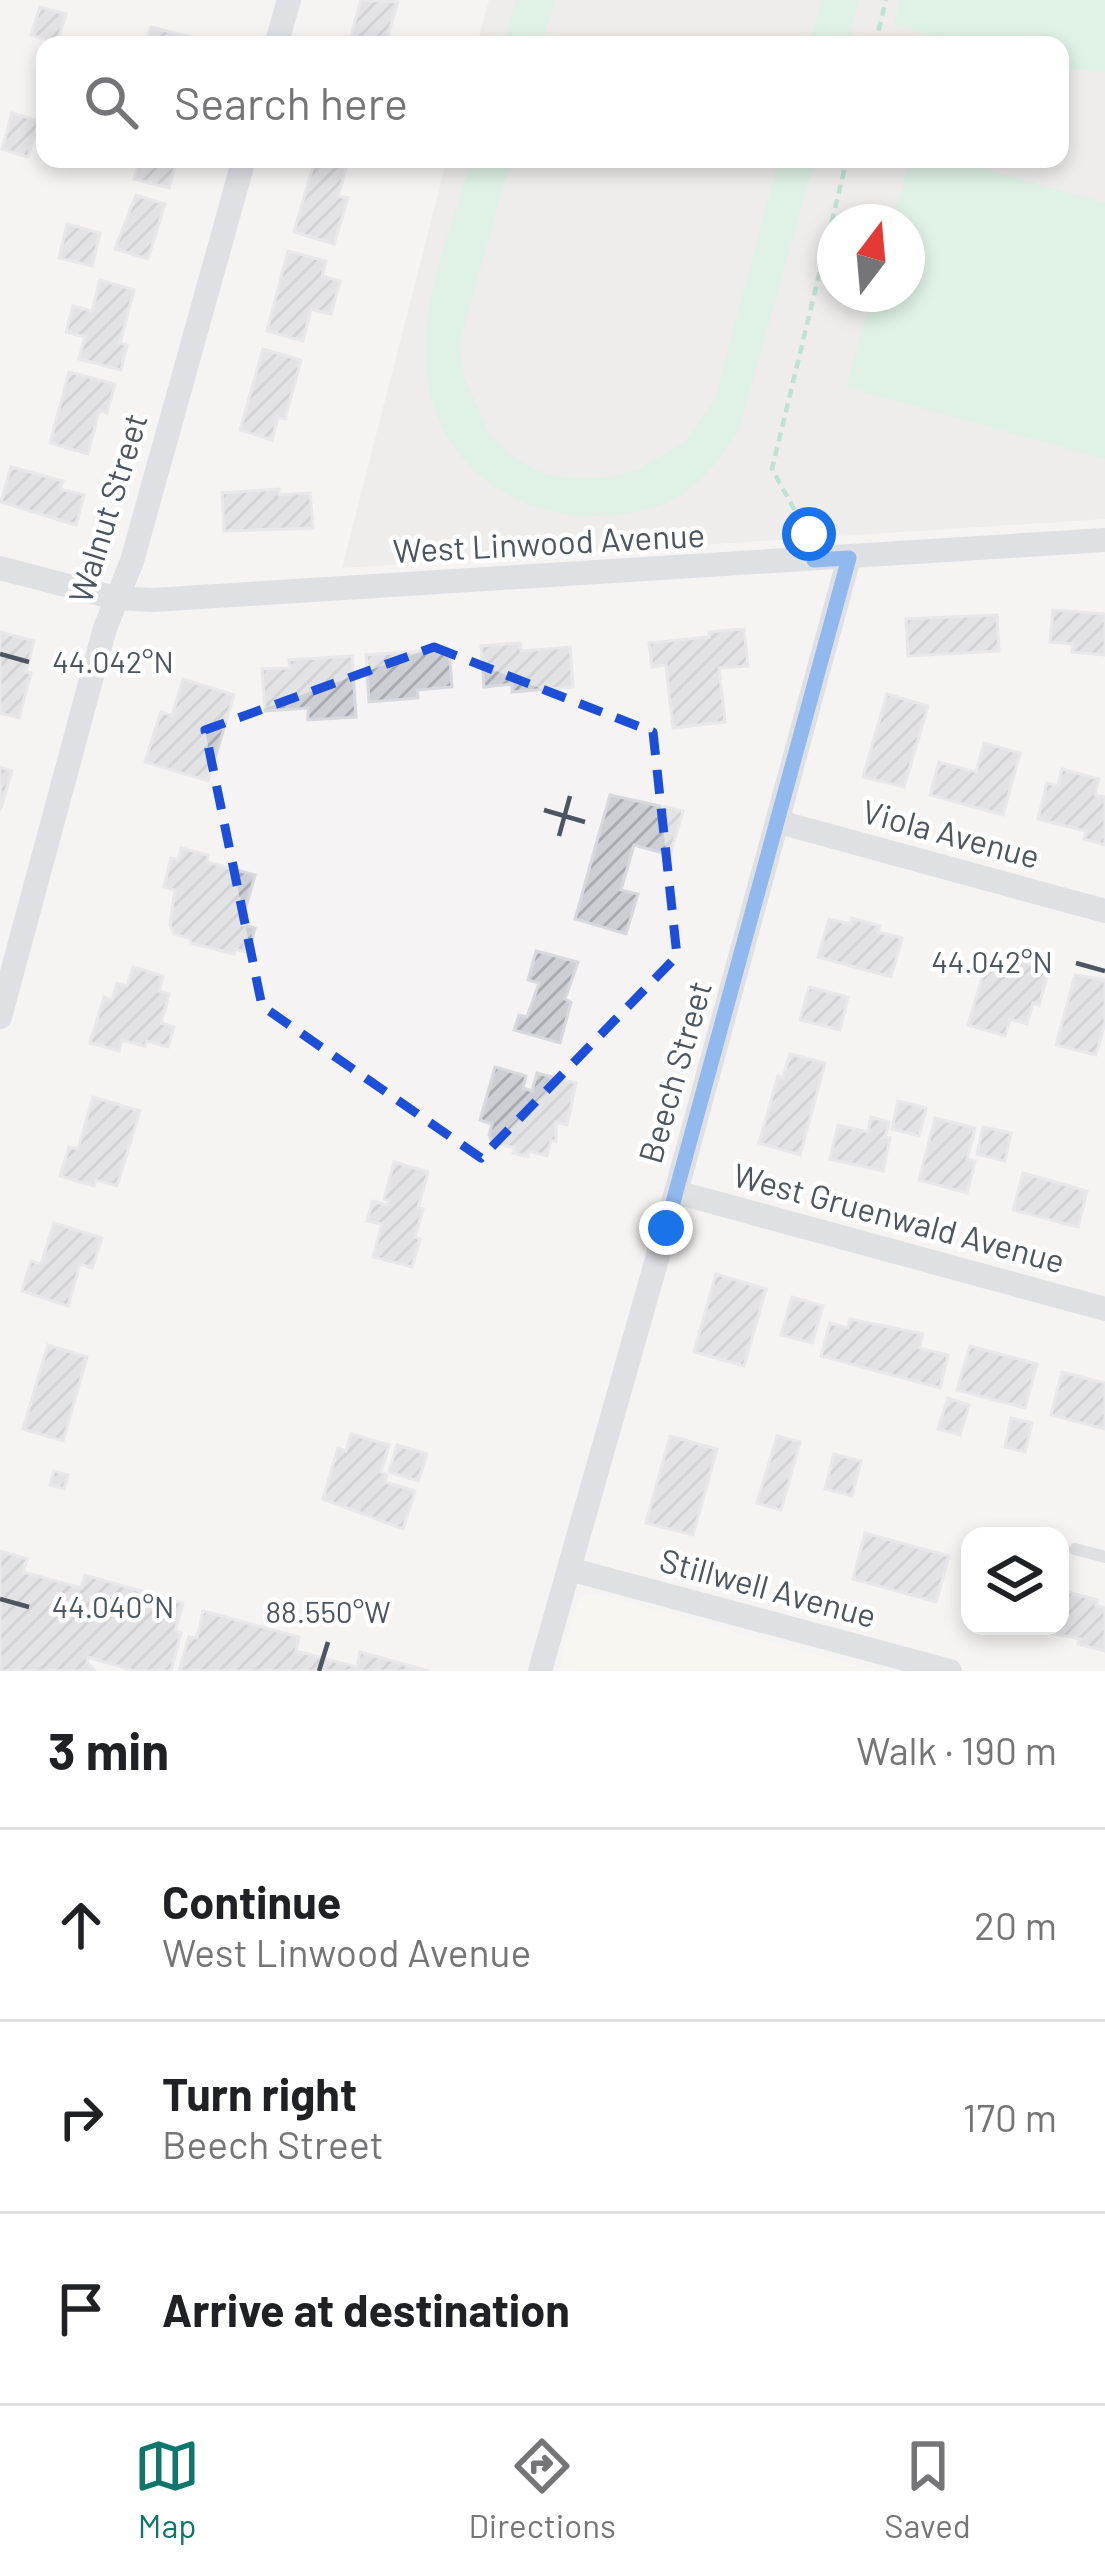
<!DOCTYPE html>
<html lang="en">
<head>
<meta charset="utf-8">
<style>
  :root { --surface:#fff; --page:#f2f2f2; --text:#202124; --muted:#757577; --line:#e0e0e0; --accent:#0f766e }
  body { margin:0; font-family:Barlow,sans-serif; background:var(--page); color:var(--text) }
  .controls { position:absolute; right:36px; bottom:36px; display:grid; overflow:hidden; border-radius:24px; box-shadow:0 6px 18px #0003 }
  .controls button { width:108px; height:108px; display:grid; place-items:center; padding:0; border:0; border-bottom:3px solid var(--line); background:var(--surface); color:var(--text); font:60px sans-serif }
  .compass { position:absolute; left:817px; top:204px; width:108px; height:108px; border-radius:50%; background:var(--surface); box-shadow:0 6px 18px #0003; rotate:16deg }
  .stop { position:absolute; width:36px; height:36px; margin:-27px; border:9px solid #1a73e8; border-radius:50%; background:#fff }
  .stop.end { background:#1a73e8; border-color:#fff; box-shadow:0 3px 12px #0008 }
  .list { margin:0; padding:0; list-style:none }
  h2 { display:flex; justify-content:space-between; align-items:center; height:156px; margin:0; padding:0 48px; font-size:51px }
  h2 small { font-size:39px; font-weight:400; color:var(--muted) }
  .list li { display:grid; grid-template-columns:78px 1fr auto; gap:36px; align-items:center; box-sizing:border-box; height:192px; padding:0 48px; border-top:3px solid var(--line) }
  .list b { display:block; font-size:45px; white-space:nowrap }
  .list p { margin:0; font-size:39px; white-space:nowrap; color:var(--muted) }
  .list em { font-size:39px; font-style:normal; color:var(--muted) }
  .icon { flex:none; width:66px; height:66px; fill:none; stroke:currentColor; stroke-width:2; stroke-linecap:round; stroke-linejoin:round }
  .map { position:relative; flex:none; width:1105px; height:1671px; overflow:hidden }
  .search { position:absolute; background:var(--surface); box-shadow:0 6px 18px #0003; left:36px; right:36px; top:36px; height:132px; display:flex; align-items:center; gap:30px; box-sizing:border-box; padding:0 42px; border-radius:24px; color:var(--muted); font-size:45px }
  .sheet { height:732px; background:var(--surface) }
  nav { display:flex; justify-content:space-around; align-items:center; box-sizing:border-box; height:168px; border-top:3px solid var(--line); background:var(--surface); font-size:33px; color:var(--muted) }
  nav a { display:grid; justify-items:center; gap:6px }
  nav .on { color:var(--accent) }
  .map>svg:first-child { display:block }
</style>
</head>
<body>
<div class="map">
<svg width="1105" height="1671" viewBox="0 0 1105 1671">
  <defs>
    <pattern id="building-hatch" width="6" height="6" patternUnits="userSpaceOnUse" patternTransform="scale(3)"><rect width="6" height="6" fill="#cdcfd5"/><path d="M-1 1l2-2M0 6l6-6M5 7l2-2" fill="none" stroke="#a8abb0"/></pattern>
  </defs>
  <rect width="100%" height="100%" fill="#f5f3f3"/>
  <path fill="#fdf9ef" d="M 591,1593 L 606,1596 L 875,1671 L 559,1671 L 576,1608 L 582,1597 Z"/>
  <path fill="#e6e4e5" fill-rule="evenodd" d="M 489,0 L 1105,0 L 1105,519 L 342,568 L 447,159 L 1060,159 L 1060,45 L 477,45 ZM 835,222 L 907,222 L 907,294 L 835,294 Z"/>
  <g fill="#c3f1d5">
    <path d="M 516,0 L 555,0 L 542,45 L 503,45 Z"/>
    <path d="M 822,0 L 859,0 L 847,45 L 810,45 Z"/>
    <path d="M 900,0 L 1105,0 L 1105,72 L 1060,69 L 1060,45 L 968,45 L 894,25 Z"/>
    <path d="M 471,159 L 511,159 L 459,345 L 464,377 L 489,433 L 509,454 L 536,470 L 558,477 L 585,478 L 612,477 L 639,469 L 685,442 L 715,398 L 779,159 L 815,159 L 739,430 C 724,453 708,476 686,492 C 670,504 645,511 626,514 C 535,528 444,479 428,382 C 416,309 452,229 471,159 Z"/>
    <path d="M 910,159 L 948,159 L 1105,203 L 1105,459 L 846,387 L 872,294 L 907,294 L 907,222 L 892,222 Z"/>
  </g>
  <g fill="url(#building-hatch)" stroke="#d7d9de" stroke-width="3">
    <path d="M 361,0 L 398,2 L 385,45 L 349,43 Z"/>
    <path d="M 40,7 L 66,14 L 57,43 L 31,35 Z"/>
    <path d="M 151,27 L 209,42 L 209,45 L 146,45 Z"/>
    <path d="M 12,113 L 39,121 L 28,157 L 2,149 Z"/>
    <path d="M 140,159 L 177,159 L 169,188 L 134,179 Z"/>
    <path d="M 315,159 L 346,168 L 338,196 L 348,198 L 334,244 L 294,232 Z"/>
    <path d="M 136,195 L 165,204 L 148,259 L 115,249 Z"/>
    <path d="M 67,224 L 100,233 L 92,266 L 59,258 Z"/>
    <path d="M 288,251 L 326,261 L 322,276 L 340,281 L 331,314 L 311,309 L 303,341 L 267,331 Z"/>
    <path d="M 100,280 L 134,290 L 120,343 L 127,345 L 121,370 L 79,359 L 85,337 L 66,332 L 73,306 L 92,311 Z"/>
    <path d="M 263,349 L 301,360 L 285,419 L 278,417 L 272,440 L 240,430 Z"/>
    <path d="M 69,372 L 115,384 L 107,413 L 99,411 L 88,454 L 50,443 Z"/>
    <path d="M 11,467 L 63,481 L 60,489 L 84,495 L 76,525 L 1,502 Z"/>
    <path d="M 279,489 L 279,495 L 310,493 L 313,528 L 224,531 L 222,493 Z"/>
    <path d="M 1053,610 L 1105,614 L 1105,655 L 1072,652 L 1073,644 L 1050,642 Z"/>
    <path d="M 997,615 L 999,651 L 908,656 L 906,619 Z"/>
    <path d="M 744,629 L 748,666 L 719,668 L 725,722 L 673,728 L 666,665 L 652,667 L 649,643 L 709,637 L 709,632 Z"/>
    <path d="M 0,632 L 34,641 L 26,672 L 31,673 L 19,718 L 0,713 Z"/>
    <path d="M 520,643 L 521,651 L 570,647 L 573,687 L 512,692 L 512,684 L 484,687 L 481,646 Z"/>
    <path d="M 449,649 L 452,687 L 417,690 L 418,698 L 369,702 L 366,655 Z"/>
    <path d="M 352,656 L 356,717 L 308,720 L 308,708 L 265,711 L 262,669 L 290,668 L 289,660 Z"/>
    <path d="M 183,679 L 234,695 L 208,781 L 145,762 L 161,712 L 172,716 Z"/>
    <path d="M 887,694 L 928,706 L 904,787 L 863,777 Z"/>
    <path d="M 984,743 L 1020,753 L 1003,815 L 930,795 L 939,762 L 976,772 Z"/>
    <path d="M 0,767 L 12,771 L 0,811 Z"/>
    <path d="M 1062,769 L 1099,779 L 1095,795 L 1105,797 L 1105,845 L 1084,839 L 1086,831 L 1038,819 L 1047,783 L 1058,786 Z"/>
    <path d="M 610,795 L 683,811 L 670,855 L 634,845 L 621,890 L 638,894 L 626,934 L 575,919 Z"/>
    <path d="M 181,848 L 208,855 L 207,862 L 255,875 L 241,924 L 255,928 L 249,953 L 235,949 L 234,954 L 191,943 L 189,938 L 174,934 L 170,925 L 175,890 L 164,887 L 171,858 L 178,860 Z"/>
    <path d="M 852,918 L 880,926 L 878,932 L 902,938 L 891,977 L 818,957 L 829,919 L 851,924 Z"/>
    <path d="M 536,951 L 578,962 L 565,999 L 571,1002 L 560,1043 L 514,1030 L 519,1015 L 527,1017 L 539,983 L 528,980 Z"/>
    <path d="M 1014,958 L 1049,969 L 1039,1005 L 1033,1003 L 1027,1024 L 1010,1019 L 1005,1036 L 968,1025 L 987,961 L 1011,968 Z"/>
    <path d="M 133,967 L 163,976 L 159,991 L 169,994 L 161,1023 L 174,1027 L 168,1047 L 147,1041 L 145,1046 L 122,1040 L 119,1051 L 90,1043 L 104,997 L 112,1000 L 117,983 L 127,986 Z"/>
    <path d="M 1075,975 L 1105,980 L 1105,1022 L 1096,1055 L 1056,1045 Z"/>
    <path d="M 809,987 L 848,997 L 840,1030 L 800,1020 Z"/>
    <path d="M 790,1054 L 825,1063 L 800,1155 L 759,1143 L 778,1076 L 783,1078 Z"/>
    <path d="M 495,1067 L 526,1076 L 523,1088 L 532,1091 L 537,1073 L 576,1083 L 567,1125 L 556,1122 L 556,1142 L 551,1140 L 547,1156 L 529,1151 L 528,1157 L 513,1153 L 515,1148 L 492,1142 L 489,1135 L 492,1124 L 480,1120 Z"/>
    <path d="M 93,1097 L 140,1111 L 117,1186 L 96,1180 L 94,1186 L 60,1176 L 69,1147 L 78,1149 Z"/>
    <path d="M 898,1101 L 926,1108 L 919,1136 L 892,1129 Z"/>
    <path d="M 871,1117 L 889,1122 L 885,1137 L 890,1138 L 883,1171 L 830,1159 L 838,1125 L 868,1132 Z"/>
    <path d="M 935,1118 L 975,1128 L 967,1159 L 975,1161 L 967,1193 L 919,1180 Z"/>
    <path d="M 983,1127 L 1011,1133 L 1005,1161 L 977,1154 Z"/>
    <path d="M 394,1162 L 428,1172 L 418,1208 L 423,1209 L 415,1237 L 420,1239 L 412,1267 L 373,1257 L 382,1224 L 367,1221 L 373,1201 L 387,1205 L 389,1200 L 384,1199 Z"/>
    <path d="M 1023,1173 L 1087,1191 L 1078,1227 L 1013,1210 Z"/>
    <path d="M 54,1223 L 102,1238 L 92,1268 L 80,1264 L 68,1306 L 22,1291 L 31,1261 L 41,1264 Z"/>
    <path d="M 716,1274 L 766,1289 L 744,1366 L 694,1352 Z"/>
    <path d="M 792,1297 L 823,1306 L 812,1343 L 781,1335 Z"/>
    <path d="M 850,1319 L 923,1334 L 919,1348 L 948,1355 L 940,1388 L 821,1356 L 830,1323 L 848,1328 Z"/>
    <path d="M 48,1345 L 87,1357 L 63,1441 L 23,1429 Z"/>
    <path d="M 970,1346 L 1037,1364 L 1025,1408 L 957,1390 Z"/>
    <path d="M 1062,1372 L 1105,1383 L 1105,1429 L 1051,1415 Z"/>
    <path d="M 948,1398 L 969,1405 L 960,1435 L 938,1429 Z"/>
    <path d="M 1011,1418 L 1032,1423 L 1025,1452 L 1005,1447 Z"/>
    <path d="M 351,1434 L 389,1445 L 381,1472 L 387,1475 L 385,1482 L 415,1491 L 403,1529 L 323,1499 L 338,1448 L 346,1451 Z"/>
    <path d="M 670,1436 L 717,1449 L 693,1535 L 646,1523 Z"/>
    <path d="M 777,1436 L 800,1442 L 781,1510 L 757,1503 Z"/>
    <path d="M 397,1445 L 427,1454 L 418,1481 L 389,1472 Z"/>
    <path d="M 834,1454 L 861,1461 L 852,1496 L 825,1489 Z"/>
    <path d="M 54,1471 L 68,1475 L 64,1489 L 50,1485 Z"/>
    <path d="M 865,1533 L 949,1556 L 936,1602 L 853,1579 Z"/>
    <path d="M 0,1551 L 27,1559 L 23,1572 L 81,1588 L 85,1575 L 183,1603 L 175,1631 L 181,1633 L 171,1671 L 135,1671 L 88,1657 L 87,1662 L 95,1671 L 0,1671 Z"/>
    <path d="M 1060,1590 L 1098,1600 L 1096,1605 L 1105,1608 L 1105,1651 L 1078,1644 L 1080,1639 L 1015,1626 L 1060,1626 Z"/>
    <path d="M 203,1611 L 299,1637 L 296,1651 L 357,1667 L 360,1652 L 429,1671 L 179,1671 L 189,1637 L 197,1638 Z"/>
  </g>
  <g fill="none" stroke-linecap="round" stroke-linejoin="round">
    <g stroke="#7ad0a6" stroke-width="4.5" stroke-dasharray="9 6" stroke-linecap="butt">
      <path d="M 875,45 L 886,0"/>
      <path d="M 809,536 L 772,469 L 847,159"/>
    </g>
    <path stroke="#c1cad2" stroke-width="12" d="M 1075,1549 L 1105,1557"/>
    <g stroke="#c1cad2" stroke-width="24">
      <path d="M 276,45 L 289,0"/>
      <path d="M 0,568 L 115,598 L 153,600 L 1105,540"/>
      <path d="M 779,822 L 1105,911"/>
      <path d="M 0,1017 L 105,628 L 132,561 L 244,159"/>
      <path d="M 676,1192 L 1105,1309"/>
      <path d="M 569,1569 L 950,1671"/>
      <path d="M 540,1671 L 676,1192 L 849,558"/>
    </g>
  </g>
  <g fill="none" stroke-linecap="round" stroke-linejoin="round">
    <path stroke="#1a73e8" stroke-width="15" d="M 666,1228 L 849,558 L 814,560 L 809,534"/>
  </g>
  <path d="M0 0H1105V1671H0ZM 434,647 L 653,732 L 677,956 L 481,1158 L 262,1006 L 205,730 Z" fill="#f5f3f3" fill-opacity=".55" fill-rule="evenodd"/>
  <path fill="none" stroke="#1d4ed8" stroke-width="9" stroke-dasharray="24 15" stroke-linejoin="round" d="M 434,647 L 653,732 L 677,956 L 481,1158 L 262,1006 L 205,730 Z"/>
  <path fill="none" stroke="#4a5661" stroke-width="4.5" d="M 0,654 L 29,662M 544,810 L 585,822M 559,836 L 570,796M 1076,963 L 1105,971M 0,1599 L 29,1607M 319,1671 L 328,1642"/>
  <g text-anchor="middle" stroke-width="9" stroke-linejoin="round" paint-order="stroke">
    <g font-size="33" fill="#4a5661" stroke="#fff">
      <text transform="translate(108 508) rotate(-73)" y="12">Walnut Street</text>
      <text transform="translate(549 543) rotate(-3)" y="12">West Linwood Avenue</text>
      <text transform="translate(951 834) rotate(15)" y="12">Viola Avenue</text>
      <text transform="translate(675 1072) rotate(-74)" y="12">Beech Street</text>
      <text transform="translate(899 1218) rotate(15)" y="12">West Gruenwald Avenue</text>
      <text transform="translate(768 1588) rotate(15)" y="12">Stillwell Avenue</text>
    </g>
  </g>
  <g font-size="30" text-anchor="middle" fill="#4a5661" stroke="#fff" stroke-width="9" stroke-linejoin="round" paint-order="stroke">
    <text x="113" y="673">44.042°N</text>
    <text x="992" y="973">44.042°N</text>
    <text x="113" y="1618">44.040°N</text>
    <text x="328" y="1623">88.550°W</text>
  </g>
</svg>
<div class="controls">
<button><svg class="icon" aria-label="layers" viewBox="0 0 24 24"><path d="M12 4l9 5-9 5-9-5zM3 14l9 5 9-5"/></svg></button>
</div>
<svg class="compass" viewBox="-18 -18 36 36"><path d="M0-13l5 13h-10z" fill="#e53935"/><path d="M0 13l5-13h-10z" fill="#757577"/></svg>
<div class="stop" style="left:809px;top:534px"></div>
<div class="stop end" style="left:666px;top:1228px"></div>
<div class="search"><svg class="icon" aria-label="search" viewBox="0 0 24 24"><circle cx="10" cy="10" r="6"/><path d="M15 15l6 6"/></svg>Search here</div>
</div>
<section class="sheet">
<h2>3 min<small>Walk · 190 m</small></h2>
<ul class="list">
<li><svg class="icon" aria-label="ahead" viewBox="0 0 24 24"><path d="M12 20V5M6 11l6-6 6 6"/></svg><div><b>Continue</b><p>West Linwood Avenue</p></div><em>20 m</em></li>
<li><svg class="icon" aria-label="right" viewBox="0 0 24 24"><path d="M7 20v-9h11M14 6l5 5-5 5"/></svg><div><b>Turn right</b><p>Beech Street</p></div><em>170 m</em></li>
<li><svg class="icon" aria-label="arrive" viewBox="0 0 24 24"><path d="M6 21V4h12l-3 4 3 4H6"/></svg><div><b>Arrive at destination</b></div></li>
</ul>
</section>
<nav>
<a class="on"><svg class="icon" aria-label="map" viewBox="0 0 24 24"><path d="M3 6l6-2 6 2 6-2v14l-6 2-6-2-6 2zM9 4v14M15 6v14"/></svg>Map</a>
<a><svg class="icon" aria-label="directions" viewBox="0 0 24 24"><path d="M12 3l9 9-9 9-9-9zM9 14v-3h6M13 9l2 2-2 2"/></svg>Directions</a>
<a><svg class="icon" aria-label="saved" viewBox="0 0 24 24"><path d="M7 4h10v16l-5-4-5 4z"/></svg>Saved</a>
</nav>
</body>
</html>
